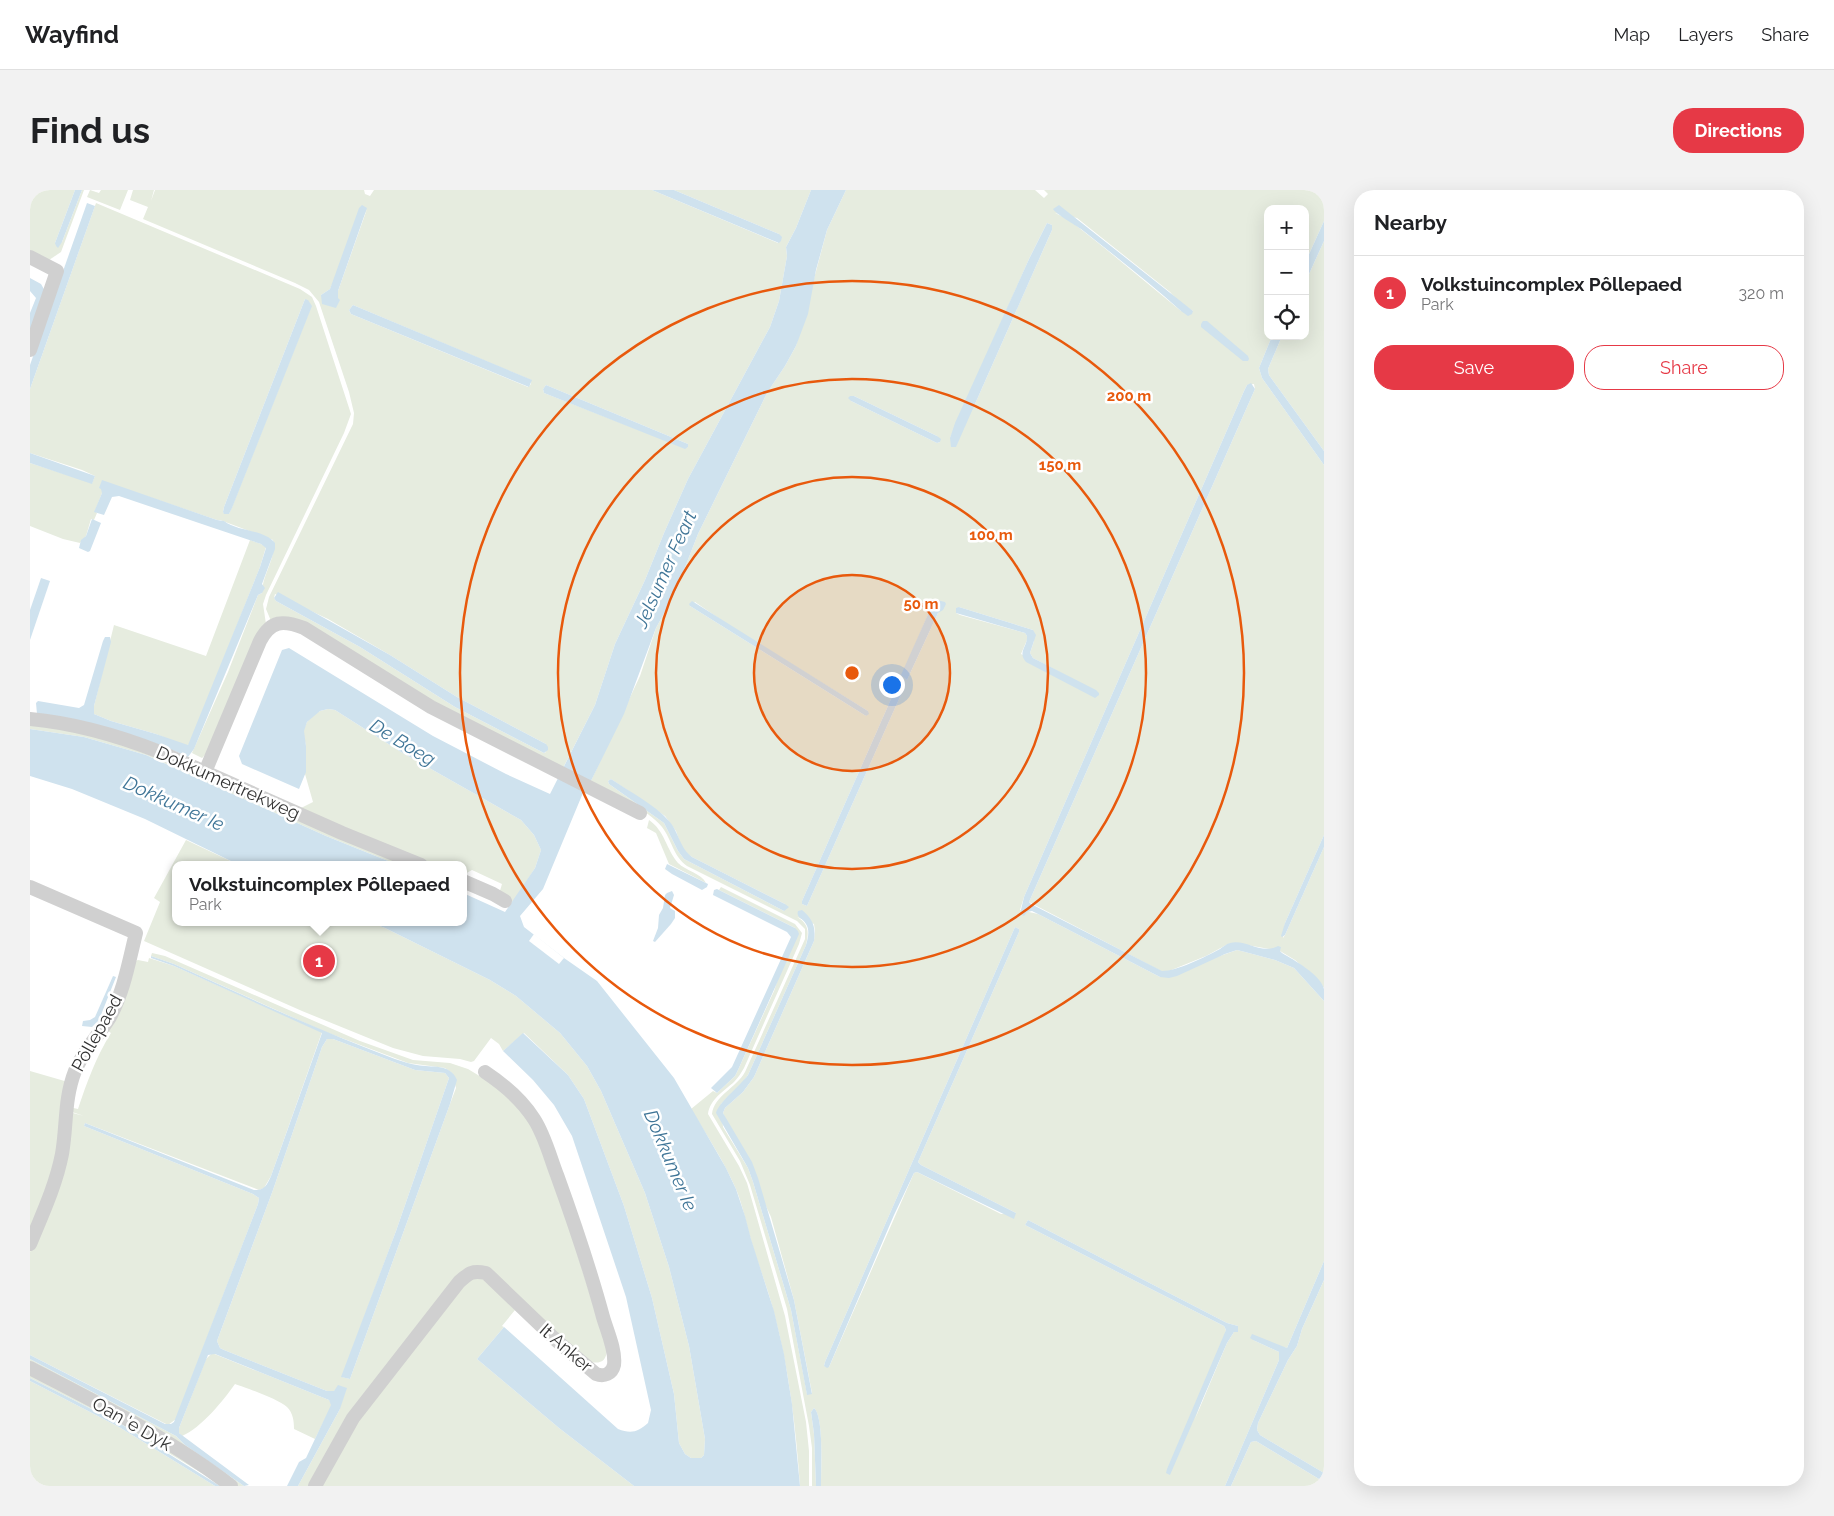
<!DOCTYPE html>
<html lang="en">
<head>
<meta charset="utf-8">
<style>
  :root { --surface:#fff; --page:#f2f2f2; --text:#202124; --muted:#757577; --line:#e0e0e0; --accent:#e63946 }
  body { margin:0; font-family:Raleway,sans-serif; background:var(--page); color:var(--text) }
  .controls { position:absolute; right:15px; top:15px; display:grid; overflow:hidden; border-radius:10px; box-shadow:0 5px 20px #0002 }
  .controls button { width:45px; height:45px; display:grid; place-items:center; padding:0; border:0; border-bottom:1px solid var(--line); background:var(--surface); color:var(--text); font:25px sans-serif }
  .you { position:absolute; left:861px; top:494px; width:18px; height:18px; margin:-12px; border:4px solid #fff; border-radius:50%; background:#1a73e8; box-shadow:0 0 0 8px #1a73e833 }
  .badge { display:grid; place-items:center; width:32px; height:32px; border-radius:50%; background:var(--accent); color:#fff; font-size:16px; font-weight:700 }
  .pin { position:absolute; translate:-50% -50%; border:2px solid #fff; box-shadow:0 1px 5px #0006 }
  .popup { position:absolute; left:142px; top:671px; width:295px; height:65px; box-sizing:border-box; display:grid; place-content:center; border-radius:10px; background:var(--surface); filter:drop-shadow(0 1px 4px #0005); font-size:16px; white-space:nowrap; color:var(--muted) }
  .popup b { font-size:19px; color:var(--text) }
  .popup::after { content:''; position:absolute; left:50%; top:100%; margin-left:-10px; border:10px solid transparent; border-top-color:var(--surface) }
  .list { margin:0; padding:0; list-style:none }
  h2 { display:flex; justify-content:space-between; align-items:center; height:65px; margin:0; padding:0 20px; font-size:21px }
  h2 small { font-size:16px; font-weight:400; color:var(--muted) }
  .list li { display:grid; grid-template-columns:32px 1fr auto; gap:15px; align-items:center; box-sizing:border-box; height:75px; padding:0 20px; border-top:1px solid var(--line) }
  .list b { display:block; font-size:19px; white-space:nowrap }
  .list p { margin:0; font-size:16px; white-space:nowrap; color:var(--muted) }
  .list em { font-size:16px; font-style:normal; color:var(--muted) }
  .actions { display:flex; gap:10px; padding:15px 20px }
  .actions a { flex:1; padding:11px 0; border:1px solid var(--accent); border-radius:20px; text-align:center; font-size:18px; color:var(--accent) }
  .actions .main { background:var(--accent); color:#fff }
  .icon { flex:none; width:28px; height:28px; fill:none; stroke:currentColor; stroke-width:2; stroke-linecap:round; stroke-linejoin:round }
  .map { position:relative; flex:none; width:1294px; height:1296px; overflow:hidden; border-radius:20px }
  header { display:flex; align-items:center; gap:30px; box-sizing:border-box; height:70px; padding:0 25px; background:var(--surface); border-bottom:1px solid var(--line) }
  header strong { font-size:24px }
  nav { display:flex; gap:28px; margin-inline-start:auto; font-size:18px }
  .intro { display:flex; align-items:center; justify-content:space-between; box-sizing:border-box; height:120px; padding:0 30px }
  h1 { margin:0; font-size:35px }
  .button { padding:12px 22px; border-radius:20px; background:var(--accent); color:#fff; font-size:18px; font-weight:700 }
  main { display:flex; gap:30px; padding:0 30px }
  aside { flex:1; background:var(--surface); border-radius:20px; box-shadow:0 5px 20px #0002 }
  .map>svg:first-child { display:block }
</style>
</head>
<body>
<header>
<strong>Wayfind</strong>
<nav><a>Map</a><a>Layers</a><a>Share</a></nav>
</header>
<div class="intro"><h1>Find us</h1><a class="button">Directions</a></div>
<main>
<div class="map">
<svg width="1294" height="1296" viewBox="0 0 1294 1296">
  <rect width="100%" height="100%" fill="#fff"/>
  <g fill="#e6ecdf" fill-rule="evenodd">
    <path d="M 0,0 L 45,0 L 25,53 L 32,52 L 52,0 L 54,0 L 31,62 L 19,70 L 0,60 Z"/>
    <path d="M 60,0 L 69,3 L 71,0 L 98,0 L 90,20 L 57,7 Z"/>
    <path d="M 103,0 L 124,0 L 121,11 L 125,0 L 334,0 L 335,4 L 340,6 L 344,0 L 622,0 L 748,53 L 749,44 L 644,0 L 781,0 L 766,38 L 756,57 L 757,66 L 749,111 L 740,137 L 658,289 L 634,343 L 615,390 L 585,454 L 565,515 L 532,580 L 404,512 L 329,465 L 241,431 L 236,419 L 239,407 L 323,234 L 324,223 L 319,202 L 289,112 L 279,100 L 265,93 L 113,29 L 118,17 L 100,10 ZM 337,19 L 308,101 L 308,108 L 291,105 L 300,99 ZM 323,115 L 501,190 L 501,194 L 498,197 L 321,124 L 319,120 ZM 516,195 L 658,254 L 658,257 L 655,258 L 514,203 L 513,199 ZM 245,404 L 298,429 L 360,465 L 427,507 L 516,554 L 516,562 L 514,563 L 425,517 L 330,457 L 246,411 L 244,408 Z"/>
    <path d="M 816,0 L 1005,0 L 1014,8 L 1018,4 L 1014,0 L 1294,0 L 1294,31 L 1275,73 L 1275,19 L 1238,19 L 1238,146 L 1242,146 L 1229,178 L 1232,188 L 1294,275 L 1294,645 L 1255,733 L 1253,748 L 1255,745 L 1294,657 L 1294,798 L 1288,790 L 1265,770 L 1250,761 L 1206,753 L 1198,754 L 1176,766 L 1139,781 L 1131,781 L 999,712 L 1225,199 L 1224,194 L 1217,195 L 1214,201 L 994,707 L 990,720 L 1008,724 L 1130,787 L 1207,760 L 1215,762 L 1245,770 L 1264,778 L 1294,811 L 1294,1071 L 1257,1158 L 1223,1150 L 1249,1162 L 1249,1170 L 1195,1296 L 791,1296 C 791,1281 794,1227 784,1218 L 781,1222 L 784,1244 L 786,1296 L 782,1296 L 782,1258 L 779,1236 L 757,1119 L 720,995 L 710,971 L 682,924 C 684,906 706,898 715,882 L 775,749 L 775,739 L 767,731 L 657,676 C 643,666 642,650 632,637 C 617,618 582,605 560,593 L 610,486 L 626,438 L 645,403 L 668,344 L 737,203 L 755,176 L 766,156 L 797,40 ZM 1025,23 L 1047,28 L 1140,102 L 1148,111 L 1163,121 L 1151,121 L 1077,60 L 1038,29 ZM 1017,33 L 1022,35 L 1022,40 L 945,214 L 920,248 L 999,69 ZM 820,206 L 824,206 L 907,246 L 910,252 L 907,253 L 821,211 ZM 665,412 L 700,436 L 838,521 L 836,526 L 660,416 ZM 903,413 L 910,420 L 908,423 L 877,490 L 872,485 ZM 929,417 L 1003,440 L 1004,451 L 1000,463 L 1003,468 L 1069,503 L 991,464 L 997,450 L 997,446 L 995,443 L 930,425 L 926,423 ZM 869,499 L 873,500 L 777,716 L 772,714 L 772,711 L 865,500 ZM 581,589 L 635,626 L 646,641 L 651,656 L 655,662 L 662,667 L 755,714 L 754,721 L 654,669 L 648,661 L 634,633 L 579,594 L 578,591 ZM 767,727 L 784,734 L 785,741 L 784,751 L 724,887 L 713,902 L 695,918 L 693,923 L 741,1027 L 764,1110 L 782,1203 L 777,1204 L 761,1120 L 723,992 L 718,978 L 693,937 L 691,914 L 711,895 L 718,885 L 776,755 C 779,742 779,734 767,727 ZM 985,737 L 989,739 L 989,742 L 888,972 L 891,975 L 986,1023 L 971,1024 L 887,982 L 884,983 L 799,1177 L 794,1176 L 795,1172 ZM 998,1030 L 1197,1133 L 1208,1136 L 1207,1142 L 1204,1142 L 1197,1153 L 1165,1229 L 1195,1146 L 1196,1140 L 1194,1136 L 995,1035 Z"/>
    <path d="M 66,13 L 270,99 L 282,107 L 286,116 L 321,224 L 314,243 L 236,405 L 233,414 L 236,434 L 177,563 L 172,568 L 162,563 L 198,482 L 228,405 L 232,403 C 232,384 247,368 243,350 L 190,330 L 187,330 L 72,291 L 72,303 L 65,321 L 67,323 L 64,330 L 61,329 L 56,346 L 50,353 L 33,349 L 0,336 L 0,273 L 62,293 L 65,286 L 52,280 L 0,263 L 0,199 ZM 275,109 L 281,117 L 202,317 L 199,324 L 195,324 L 193,322 L 194,317 Z"/>
    <path d="M 1294,51 L 1294,261 L 1239,185 L 1238,179 L 1252,146 L 1275,146 L 1275,93 Z"/>
    <path d="M 220,350 L 231,354 L 236,357 L 230,377 L 160,554 L 155,556 L 126,544 L 81,531 L 64,524 L 64,516 L 84,435 L 176,466 Z"/>
    <path d="M 298,519 L 305,520 L 371,562 L 491,630 L 504,645 L 511,660 L 505,678 L 483,712 L 469,704 L 472,694 L 442,680 L 433,685 L 433,675 L 399,675 L 267,620 L 283,612 L 275,584 L 276,556 L 273,541 L 277,532 L 283,525 L 290,521 Z"/>
    <path d="M 0,533 L 89,551 L 382,675 L 368,675 L 296,646 L 116,565 L 54,547 L 0,539 Z"/>
    <path d="M 619,630 C 635,641 636,659 648,673 C 656,681 671,683 676,693 L 639,674 L 626,643 L 617,638 Z"/>
    <path d="M 156,650 L 209,675 L 145,675 L 145,732 L 339,732 L 355,738 L 460,790 L 486,806 L 530,843 L 557,876 L 571,901 L 615,1003 L 639,1077 L 659,1156 L 675,1249 L 674,1265 L 671,1268 L 661,1268 L 655,1264 L 649,1253 L 644,1204 L 622,1108 L 594,1016 L 554,909 L 538,885 L 494,843 L 473,861 L 469,854 L 461,848 L 444,871 L 441,872 L 430,869 L 393,866 L 363,858 L 272,821 L 114,751 L 130,712 L 124,708 Z"/>
    <path d="M 691,697 L 765,734 L 772,743 L 769,754 L 714,878 C 711,883 708,888 704,892 C 694,901 680,909 678,924 L 709,976 L 717,993 L 755,1126 L 776,1232 L 779,1261 L 779,1296 L 770,1296 C 766,1238 759,1179 744,1123 C 738,1098 728,1075 721,1050 C 716,1033 713,1016 706,999 C 694,971 677,946 661,919 L 683,901 L 687,903 L 705,886 L 708,880 L 744,801 L 765,738 L 689,700 Z"/>
    <path d="M 122,763 L 135,766 L 330,851 L 383,870 L 420,873 L 438,879 L 466,896 L 490,919 L 506,942 L 532,1014 L 577,1160 C 576,1171 571,1174 561,1172 L 443,1076 L 280,1296 L 268,1296 L 310,1219 L 307,1199 L 304,1201 L 297,1201 L 194,1160 L 190,1158 L 187,1151 L 243,1000 L 292,857 L 297,849 L 303,849 L 385,880 L 415,883 L 419,888 L 366,1041 L 312,1187 L 320,1189 L 420,914 L 426,898 L 422,883 L 415,878 L 378,873 L 293,841 L 144,774 L 121,766 Z"/>
    <path d="M 119,768 L 144,776 L 292,842 L 241,986 L 234,998 L 229,1000 L 55,933 L 54,936 L 223,1004 L 229,1008 L 228,1014 L 146,1229 L 138,1235 L 0,1165 L 0,1062 L 19,1015 L 39,922 L 54,926 L 39,921 L 39,917 L 48,919 C 57,892 66,867 81,843 L 75,839 L 103,772 L 108,770 L 118,772 Z"/>
    <path d="M 0,881 L 38,892 L 29,962 L 0,1045 Z"/>
    <path d="M 453,1088 L 485,1120 L 472,1136 L 474,1137 L 447,1169 L 529,1238 L 604,1296 L 291,1296 L 328,1231 L 439,1089 Z"/>
    <path d="M 1294,1090 L 1294,1283 L 1230,1245 L 1227,1240 L 1228,1233 L 1258,1170 L 1267,1156 L 1272,1139 Z"/>
    <path d="M 182,1163 L 299,1210 L 302,1215 L 285,1249 L 264,1239 C 264,1231 263,1223 257,1217 C 248,1209 217,1198 205,1194 C 193,1211 171,1238 152,1246 L 149,1243 L 149,1238 L 176,1169 Z"/>
    <path d="M 0,1169 L 146,1246 L 155,1255 L 214,1296 L 206,1296 L 0,1175 Z"/>
    <path d="M 0,1183 L 129,1253 L 183,1290 L 91,1234 L 0,1188 Z"/>
    <path d="M 0,1191 L 89,1237 L 185,1296 L 0,1296 Z"/>
    <path d="M 1226,1251 L 1294,1292 L 1294,1296 L 1201,1296 L 1221,1252 Z"/>
  </g>
  <g fill="#cfe2ee">
    <path d="M 45,0 L 52,0 L 32,52 L 28,58 L 26,56 L 25,53 Z"/>
    <path d="M 622,0 L 644,0 L 749,44 L 752,47 L 751,51 L 749,53 Z"/>
    <path d="M 781,0 L 816,0 L 797,40 L 786,80 L 778,124 L 766,156 L 755,176 L 737,203 L 668,344 L 645,403 L 626,438 L 594,524 L 560,593 L 555,598 L 513,699 L 490,726 L 494,737 L 534,768 L 567,791 L 644,888 L 696,978 L 706,999 L 715,1026 L 721,1049 L 744,1121 L 754,1164 L 762,1214 L 770,1296 L 604,1296 L 529,1238 L 447,1169 L 474,1137 L 588,1239 C 601,1244 608,1242 618,1233 L 621,1220 L 596,1107 L 542,946 L 524,915 L 503,890 L 473,861 L 493,843 L 538,885 L 554,909 L 594,1016 L 622,1108 L 644,1204 L 649,1253 L 655,1264 L 661,1268 L 671,1268 L 674,1265 L 675,1249 L 659,1156 L 639,1077 L 615,1003 L 571,901 L 557,876 L 530,843 L 486,806 L 460,790 L 355,738 L 339,732 L 433,732 L 433,703 L 475,722 L 505,678 L 511,660 L 504,645 L 491,630 L 371,562 L 305,520 L 298,519 L 290,521 L 277,532 L 274,541 L 276,556 L 276,582 L 269,599 L 212,574 L 209,566 L 252,460 L 259,458 L 403,546 L 476,584 L 520,604 L 565,515 L 585,454 L 615,390 L 634,343 L 658,289 L 740,137 L 749,111 L 757,66 L 756,57 L 766,38 Z"/>
    <path d="M 57,13 L 65,16 L 0,199 L 0,175 Z"/>
    <path d="M 332,15 L 337,18 L 308,101 L 308,108 L 310,110 L 306,118 L 292,114 L 291,105 L 300,99 L 329,18 Z"/>
    <path d="M 1029,15 L 1163,121 L 1162,124 L 1158,126 L 1151,121 C 1119,92 1085,66 1051,39 C 1045,35 1026,24 1023,19 Z"/>
    <path d="M 1294,31 L 1294,51 L 1275,93 L 1275,73 Z"/>
    <path d="M 1017,33 L 1022,35 L 1022,40 L 926,257 L 921,257 L 920,248 L 925,233 L 999,69 Z"/>
    <path d="M 0,88 L 11,94 L 15,101 L 0,145 L 0,123 L 6,108 L 0,101 Z"/>
    <path d="M 275,109 L 278,110 L 282,116 L 202,318 L 199,324 L 194,324 L 193,322 L 194,317 Z"/>
    <path d="M 323,115 L 502,190 L 499,197 L 321,124 L 319,120 Z"/>
    <path d="M 1173,131 L 1177,131 L 1218,166 L 1219,169 L 1218,171 L 1213,171 L 1171,137 L 1171,134 Z"/>
    <path d="M 1242,146 L 1252,146 L 1238,179 L 1239,185 L 1294,261 L 1294,275 L 1232,188 L 1229,178 Z"/>
    <path d="M 1221,193 L 1225,199 L 999,712 L 1001,714 L 1132,781 C 1147,781 1175,767 1190,759 C 1193,757 1196,754 1200,753 C 1217,749 1230,765 1248,756 L 1251,757 L 1250,761 L 1252,763 C 1264,770 1291,785 1294,799 C 1294,803 1294,808 1294,811 L 1264,778 L 1245,770 L 1215,762 L 1207,760 L 1195,764 L 1147,786 L 1139,788 L 1130,787 L 1008,724 L 1002,721 L 997,722 L 994,726 L 990,724 L 994,707 L 1214,201 L 1217,195 Z"/>
    <path d="M 516,195 L 658,254 L 658,257 L 655,259 L 514,203 L 513,199 Z"/>
    <path d="M 820,206 L 824,206 L 907,246 L 911,249 L 910,252 L 907,253 L 821,211 L 818,208 Z"/>
    <path d="M 0,263 L 65,286 L 62,294 L 0,273 Z"/>
    <path d="M 72,290 L 187,330 L 194,331 C 208,342 234,339 245,353 L 245,359 L 232,394 L 235,398 L 232,403 L 228,405 L 164,559 L 158,567 C 110,544 59,534 7,524 L 6,513 L 8,511 L 49,518 L 54,515 L 73,451 L 75,447 L 80,447 L 81,452 L 64,516 L 64,524 L 81,531 L 126,544 L 158,555 L 230,377 L 236,358 L 231,354 L 89,306 L 82,307 L 74,325 L 64,322 L 72,303 L 71,299 L 69,298 Z"/>
    <path d="M 62,329 L 71,333 L 60,361 L 58,362 L 49,358 L 51,350 L 56,346 Z"/>
    <path d="M 11,388 L 20,391 L 0,450 L 0,420 Z"/>
    <path d="M 248,402 L 360,465 L 427,507 L 516,554 L 518,557 L 518,560 L 514,563 L 425,517 L 330,457 L 246,411 L 244,408 Z"/>
    <path d="M 907,410 L 915,412 L 916,414 L 913,420 L 908,423 L 877,490 L 871,485 L 903,413 Z"/>
    <path d="M 662,411 L 838,521 L 839,524 L 836,526 L 660,416 L 659,414 Z"/>
    <path d="M 929,417 L 1003,440 L 1006,445 L 1000,463 L 1003,468 L 1066,500 L 1069,503 L 1069,505 L 1065,508 L 996,472 C 987,462 998,456 997,446 L 995,443 L 926,423 L 926,418 Z"/>
    <path d="M 869,499 L 873,500 L 777,716 L 772,714 L 772,711 L 865,500 Z"/>
    <path d="M 0,539 L 54,547 L 116,565 L 296,646 L 368,675 L 209,675 L 115,629 L 42,599 L 0,586 Z"/>
    <path d="M 581,589 C 600,602 624,614 639,631 C 649,642 649,657 662,667 L 755,714 L 759,717 L 758,718 L 754,721 L 654,669 L 648,661 L 634,633 L 579,594 L 578,591 Z"/>
    <path d="M 1294,645 L 1294,657 L 1255,745 L 1252,747 L 1251,746 L 1255,733 Z"/>
    <path d="M 637,674 L 678,694 L 677,697 L 672,700 L 642,684 L 635,679 Z"/>
    <path d="M 687,699 L 765,738 L 768,741 L 769,744 L 708,880 L 705,886 L 687,903 L 681,898 L 702,877 L 761,747 L 757,742 L 683,705 L 684,700 Z"/>
    <path d="M 642,701 L 644,705 L 640,718 L 645,721 L 645,728 L 641,734 L 625,752 L 623,751 L 628,738 L 629,725 L 633,718 L 635,705 L 637,703 Z"/>
    <path d="M 772,720 C 783,729 786,737 784,751 L 724,887 L 713,902 L 695,918 L 693,923 L 722,972 L 728,988 L 764,1110 L 782,1204 L 777,1205 L 761,1120 L 723,992 L 718,978 L 686,923 C 688,913 711,895 718,885 L 776,755 C 778,748 780,740 776,734 C 772,727 766,728 768,721 Z"/>
    <path d="M 985,737 L 989,739 L 989,742 L 888,972 L 891,975 L 986,1023 L 984,1029 L 887,982 L 884,983 L 864,1025 L 799,1177 L 797,1178 L 794,1176 L 795,1172 Z"/>
    <path d="M 121,766 L 144,774 C 217,807 290,841 365,869 C 372,871 380,874 387,875 C 402,878 420,873 427,890 L 420,914 L 320,1189 L 311,1187 L 366,1041 L 419,888 L 415,883 L 385,880 L 303,849 L 297,849 L 292,857 L 243,1000 L 187,1151 L 190,1158 L 194,1160 L 297,1201 L 304,1201 L 308,1195 L 317,1198 L 310,1219 L 268,1296 L 257,1296 L 269,1272 L 276,1268 L 301,1215 L 299,1210 L 185,1164 L 178,1165 L 149,1238 L 149,1243 L 219,1295 L 214,1296 L 155,1255 L 146,1246 L 0,1169 L 0,1165 L 135,1234 L 141,1234 L 144,1232 L 228,1014 L 229,1008 L 223,1004 L 54,936 L 55,933 L 224,1000 C 234,1001 237,995 241,986 L 292,843 L 144,776 L 121,768 Z"/>
    <path d="M 83,786 L 86,787 L 69,830 L 62,837 L 52,836 L 53,831 L 60,830 L 65,827 Z"/>
    <path d="M 998,1030 L 1197,1133 L 1208,1136 L 1208,1142 L 1204,1142 L 1197,1153 L 1140,1285 L 1136,1283 L 1137,1279 L 1196,1140 L 1194,1136 L 995,1035 Z"/>
    <path d="M 1294,1071 L 1294,1090 L 1272,1139 L 1267,1156 L 1258,1170 L 1228,1233 L 1227,1240 L 1230,1245 L 1294,1283 L 1294,1292 L 1226,1251 L 1221,1252 L 1201,1296 L 1195,1296 L 1249,1170 L 1249,1162 L 1223,1150 L 1220,1148 L 1222,1144 L 1257,1158 Z"/>
    <path d="M 0,1188 L 91,1234 L 190,1296 L 185,1296 L 89,1237 L 0,1191 Z"/>
    <path d="M 784,1218 C 794,1226 791,1281 791,1296 L 786,1296 L 784,1244 L 781,1222 Z"/>
  </g>
  <path fill="#fff" d="M 504,744 L 534,768 L 529,774 L 499,751 Z"/>
  <g fill="none" stroke-linecap="round" stroke-linejoin="round">
    <g stroke="#d0d0d0" stroke-width="14">
      <path d="M 0,67 L 27,81 L 0,160"/>
      <path d="M 0,529 C 44,533 89,546 130,562 L 312,643 L 391,675"/>
      <path d="M 175,582 L 230,451 C 241,430 253,430 274,438 L 401,517 L 610,623"/>
      <path d="M 433,691 L 463,704 L 475,711"/>
      <path d="M 0,697 L 106,743 C 99,771 94,801 80,827 C 69,845 53,861 45,881 C 34,909 37,936 32,964 C 26,995 12,1025 0,1054"/>
      <path d="M 0,1178 C 67,1213 141,1249 201,1296"/>
      <path d="M 285,1296 L 323,1228 L 429,1092 C 439,1083 442,1080 456,1083 L 527,1151 L 566,1184 C 574,1187 582,1184 584,1175 C 586,1160 577,1141 573,1127 C 560,1079 544,1032 527,985 C 520,967 515,946 504,929 C 492,910 473,894 455,882"/>
    </g>
  </g>
  <circle cx="822" cy="483" r="98" fill="#e8590c" fill-opacity=".12"/>
  <g fill="none" stroke="#e8590c" stroke-width="2.5">
    <circle cx="822" cy="483" r="98"/>
    <circle cx="822" cy="483" r="196"/>
    <circle cx="822" cy="483" r="294"/>
    <circle cx="822" cy="483" r="392"/>
  </g>
  <g text-anchor="middle" stroke-width="5" stroke-linejoin="round" paint-order="stroke">
    <g font-size="18" fill="#333" stroke="#fff">
      <text transform="translate(198 593) rotate(24)" y="6">Dokkumertrekweg</text>
      <text transform="translate(67 843) rotate(-61)" y="6">Pôllepaed</text>
      <text transform="translate(536 1158) rotate(41)" y="6">It Anker</text>
      <text transform="translate(102 1234) rotate(30)" y="6">Oan 'e Dyk</text>
    </g>
    <g font-size="19" font-style="italic" fill="#3f7597" stroke="#fff">
      <text transform="translate(635 379) rotate(-66)" y="7">Jelsumer Feart</text>
      <text transform="translate(373 552) rotate(31)" y="7">De Boeg</text>
      <text transform="translate(144 613) rotate(24)" y="7">Dokkumer Ie</text>
      <text transform="translate(641 970) rotate(67)" y="7">Dokkumer Ie</text>
    </g>
  </g>
  <circle cx="822" cy="483" r="8" fill="#e8590c" stroke="#fff" stroke-width="2.5"/>
  <g font-size="15" text-anchor="middle" font-weight="bold" fill="#e8590c" stroke="#fff" stroke-width="5" stroke-linejoin="round" paint-order="stroke">
    <text x="1099" y="211">200 m</text>
    <text x="1030" y="280">150 m</text>
    <text x="961" y="350">100 m</text>
    <text x="891" y="419">50 m</text>
  </g>
</svg>
<div class="controls">
<button>+</button>
<button>−</button>
<button><svg class="icon" aria-label="locate" viewBox="0 0 24 24"><circle cx="12" cy="12" r="6"/><path d="M12 2v4M12 18v4M2 12h4M18 12h4"/></svg></button>
</div>
<div class="you"></div>
<div class="pin badge" style="left:289px;top:771px">1</div>
<div class="popup"><b>Volkstuincomplex Pôllepaed</b>Park</div>
</div>
<aside>
<h2>Nearby<small></small></h2>
<ul class="list">
<li><span class="badge">1</span><div><b>Volkstuincomplex Pôllepaed</b><p>Park</p></div><em>320 m</em></li>
</ul>
<div class="actions"><a class="main">Save</a><a>Share</a></div>
</aside>
</main>
</body>
</html>
